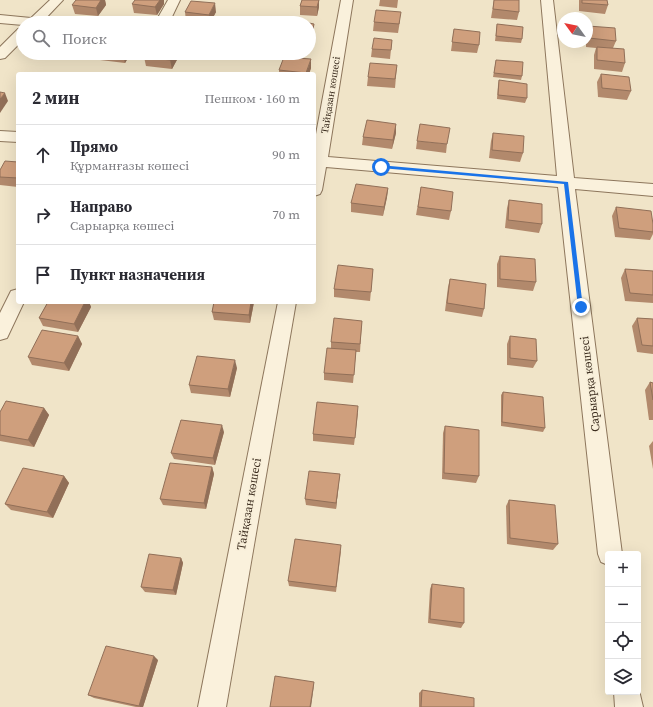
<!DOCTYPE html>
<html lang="ru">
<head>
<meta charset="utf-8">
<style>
  :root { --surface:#fff; --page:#f2f2f3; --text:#2b2b33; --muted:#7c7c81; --line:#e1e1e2 }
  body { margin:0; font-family:"Source Serif 4",serif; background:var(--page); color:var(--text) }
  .controls { position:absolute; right:12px; bottom:12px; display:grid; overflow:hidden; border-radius:4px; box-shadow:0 4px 16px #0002 }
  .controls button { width:36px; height:36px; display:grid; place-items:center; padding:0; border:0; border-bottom:1px solid var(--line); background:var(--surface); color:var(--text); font:20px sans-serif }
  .compass { position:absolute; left:557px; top:12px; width:36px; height:36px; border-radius:50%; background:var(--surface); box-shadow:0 4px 16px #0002; rotate:303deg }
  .stop { position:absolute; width:12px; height:12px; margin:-9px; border:3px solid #1a73e8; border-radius:50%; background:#fff }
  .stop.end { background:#1a73e8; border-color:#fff; box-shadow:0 1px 4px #0008 }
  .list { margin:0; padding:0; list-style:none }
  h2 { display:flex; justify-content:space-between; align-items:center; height:52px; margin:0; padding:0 16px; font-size:17px }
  h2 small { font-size:13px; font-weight:400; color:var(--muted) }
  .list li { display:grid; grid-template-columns:26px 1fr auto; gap:12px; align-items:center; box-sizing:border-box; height:60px; padding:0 16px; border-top:1px solid var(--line) }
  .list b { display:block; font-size:15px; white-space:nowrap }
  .list p { margin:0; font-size:13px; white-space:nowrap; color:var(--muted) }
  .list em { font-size:13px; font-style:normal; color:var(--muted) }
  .icon { flex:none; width:22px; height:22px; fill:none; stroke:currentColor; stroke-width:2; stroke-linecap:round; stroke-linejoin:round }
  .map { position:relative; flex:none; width:653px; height:707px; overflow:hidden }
  .search { position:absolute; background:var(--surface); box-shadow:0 4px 16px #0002; left:16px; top:16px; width:300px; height:44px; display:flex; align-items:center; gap:10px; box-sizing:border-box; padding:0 14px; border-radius:22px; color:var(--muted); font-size:15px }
  .panel { position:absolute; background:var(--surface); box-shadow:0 4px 16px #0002; left:16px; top:72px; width:300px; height:232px; border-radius:4px }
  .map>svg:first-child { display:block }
</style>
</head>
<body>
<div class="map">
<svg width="653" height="707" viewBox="0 0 653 707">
  <rect width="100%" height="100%" fill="#f0e4c8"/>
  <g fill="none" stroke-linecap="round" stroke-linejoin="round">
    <g stroke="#8d765c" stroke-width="2">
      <g id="street">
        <path d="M 50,0 L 63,0 L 45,19 L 54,20 L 56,23 L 23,23 L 23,25 L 0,23 L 0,15 L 31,18 Z"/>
        <path d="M 168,0 L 180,0 L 169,23 L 155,23 Z"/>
        <path d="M 341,0 L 353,0 L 328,157 L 557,176 L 541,0 L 553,0 L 574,178 L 653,184 L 653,196 L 575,189 L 622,554 L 608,554 L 608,565 L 601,562 L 598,554 L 558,187 L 326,167 L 322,190 L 320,194 L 314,196 L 314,145 Z"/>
        <path d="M 23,28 L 23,40 L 5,58 L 0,59 L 0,47 L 18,29 Z"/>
        <path d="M 0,131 L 18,132 L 18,142 L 0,141 Z"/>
        <path d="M 18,289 L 18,302 L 24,302 L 7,338 L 0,340 L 0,313 L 11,291 Z"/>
        <path d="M 278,302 L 296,302 L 226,707 L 198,707 Z"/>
        <path d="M 638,686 L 643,707 L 615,707 L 614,692 L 638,692 Z"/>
      </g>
    </g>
    <use href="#street" fill="#faf1dc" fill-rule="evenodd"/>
  </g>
  <g fill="#b2896c">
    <path d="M 76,0 L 105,0 L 106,5 L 98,16 L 75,14 L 72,5 Z"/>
    <path d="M 135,0 L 164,0 L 164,4 L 157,15 L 134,13 L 132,4 Z"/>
    <path d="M 302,0 L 319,0 L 319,7 L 317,16 L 300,15 L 300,6 Z"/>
    <path d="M 380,0 L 398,0 L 397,8 L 379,6 Z"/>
    <path d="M 494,0 L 519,12 L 517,20 L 491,18 Z"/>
    <path d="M 579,0 L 607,0 L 608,5 L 605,14 L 579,11 Z"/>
    <path d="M 185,12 L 216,12 L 210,23 L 186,21 Z"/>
    <path d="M 400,21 L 398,33 L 373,31 L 374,22 Z"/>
    <path d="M 309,23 L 314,32 L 312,43 L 309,43 Z"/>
    <path d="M 497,24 L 522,39 L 521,43 L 495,41 Z"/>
    <path d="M 588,26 L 616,41 L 613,48 L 625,63 L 622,72 L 594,69 L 594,55 L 596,48 L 586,47 L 586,42 L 587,42 L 587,29 Z"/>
    <path d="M 454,29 L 479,45 L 477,53 L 451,51 Z"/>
    <path d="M 392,40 L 390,59 L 371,57 L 372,49 Z"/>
    <path d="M 37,53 L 64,53 L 62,56 Z"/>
    <path d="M 98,53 L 131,53 L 125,63 L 100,60 Z"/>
    <path d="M 179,56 L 172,69 L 146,66 L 144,57 Z"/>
    <path d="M 496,60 L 522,76 L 521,80 L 493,77 Z"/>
    <path d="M 397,65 L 395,88 L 367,86 L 368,77 Z"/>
    <path d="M 311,68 L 309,74 L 279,74 L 279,70 Z"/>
    <path d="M 601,74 L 631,91 L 627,100 L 598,97 L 597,82 Z"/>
    <path d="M 499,80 L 527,98 L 525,103 L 497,99 L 498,85 Z"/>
    <path d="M 396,124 L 396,133 L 392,149 L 362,145 L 363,137 Z"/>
    <path d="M 493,133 L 523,153 L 520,162 L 489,158 L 491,141 Z"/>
    <path d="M 417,141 L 447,144 L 446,153 L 416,149 Z"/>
    <path d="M 18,162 L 18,187 L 0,185 L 0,170 Z"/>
    <path d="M 421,187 L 451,211 L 449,220 L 416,215 Z"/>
    <path d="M 388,188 L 387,197 L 383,216 L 351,212 L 351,203 Z"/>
    <path d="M 509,200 L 542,224 L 539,233 L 505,228 L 507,208 Z"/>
    <path d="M 616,207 L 653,224 L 653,234 L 650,240 L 615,237 L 612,216 Z"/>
    <path d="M 500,256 L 536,282 L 533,291 L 497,287 L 497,264 Z"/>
    <path d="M 373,269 L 370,301 L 334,297 L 334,289 Z"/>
    <path d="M 625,269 L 653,271 L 653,303 L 625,301 L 621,278 Z"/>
    <path d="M 450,279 L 484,309 L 482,317 L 445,311 L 448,287 Z"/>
    <path d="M 48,302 L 89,302 L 91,307 L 78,332 L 43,326 L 39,318 Z"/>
    <path d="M 214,302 L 254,302 L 250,323 L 214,320 L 212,312 Z"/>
    <path d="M 637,318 L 653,319 L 653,354 L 637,352 L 632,326 Z"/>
    <path d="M 362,321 L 360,352 L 356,352 L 353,383 L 324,380 L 324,373 L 331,348 L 331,342 Z"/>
    <path d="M 78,336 L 82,344 L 69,371 L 32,365 L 28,357 Z"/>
    <path d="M 510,336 L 537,361 L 533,368 L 507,365 L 507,344 Z"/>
    <path d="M 237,368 L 230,397 L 191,393 L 189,385 Z"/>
    <path d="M 650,382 L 653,383 L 653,420 L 649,420 L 645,390 Z"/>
    <path d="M 503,392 L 545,428 L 543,432 L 501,426 L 501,395 Z"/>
    <path d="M 44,408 L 49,415 L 34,447 L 0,441 L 0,412 Z"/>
    <path d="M 358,413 L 354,445 L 313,441 L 313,434 Z"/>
    <path d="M 445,426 L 479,476 L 476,483 L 442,479 L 443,433 Z"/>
    <path d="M 224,432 L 215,465 L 174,459 L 171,453 Z"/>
    <path d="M 653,441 L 653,469 L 649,446 Z"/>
    <path d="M 212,467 L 214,474 L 206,509 L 163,505 L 160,499 Z"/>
    <path d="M 340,474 L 336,509 L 306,505 L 305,499 Z"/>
    <path d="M 64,476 L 69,483 L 53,518 L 11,510 L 5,504 Z"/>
    <path d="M 509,500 L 558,544 L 553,550 L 507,544 L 506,506 Z"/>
    <path d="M 341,551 L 336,592 L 289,586 L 288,581 Z"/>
    <path d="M 181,558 L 183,563 L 176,595 L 145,592 L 141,587 Z"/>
    <path d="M 432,584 L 464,623 L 461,628 L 428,623 L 430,589 Z"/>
    <path d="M 158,660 L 143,707 L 136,707 L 94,698 L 88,695 Z"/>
    <path d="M 422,690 L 474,707 L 419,707 L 419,693 Z"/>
  </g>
  <g fill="#916f58">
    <path d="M 101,0 L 105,0 L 106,5 L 98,16 L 96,8 Z"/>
    <path d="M 160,0 L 164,0 L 164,4 L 157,15 L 155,7 Z"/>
    <path d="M 319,0 L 319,7 L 317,16 L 317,7 Z"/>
    <path d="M 215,3 L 216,12 L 210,23 L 209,15 Z"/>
    <path d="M 314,24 L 314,32 L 312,43 L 312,34 Z"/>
    <path d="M 61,53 L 64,53 L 62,56 Z"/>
    <path d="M 123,53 L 131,53 L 125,63 L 123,54 Z"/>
    <path d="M 174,53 L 179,53 L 179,56 L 172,69 L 170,60 Z"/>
    <path d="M 311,59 L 311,68 L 309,74 L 306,74 Z"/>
    <path d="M 5,93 L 8,101 L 0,113 L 0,99 Z"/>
    <path d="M 396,124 L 396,133 L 392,149 L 393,140 Z"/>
    <path d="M 388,188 L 387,197 L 383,216 L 384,207 Z"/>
    <path d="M 85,302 L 89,302 L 91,307 L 78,332 L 74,324 Z"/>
    <path d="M 251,302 L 254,302 L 250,323 L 249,315 Z"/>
    <path d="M 78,336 L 82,344 L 69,371 L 64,363 Z"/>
    <path d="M 235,360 L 237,368 L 230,397 L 228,389 Z"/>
    <path d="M 44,408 L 49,415 L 34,447 L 28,440 Z"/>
    <path d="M 222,425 L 224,432 L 215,465 L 213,458 Z"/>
    <path d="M 212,467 L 214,474 L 206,509 L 204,503 Z"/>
    <path d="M 340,474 L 339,481 L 336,509 L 336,503 Z"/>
    <path d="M 64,476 L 69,483 L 53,518 L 47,512 Z"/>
    <path d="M 181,558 L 183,563 L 176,595 L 173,590 Z"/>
    <path d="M 154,656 L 158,660 L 143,707 L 140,707 L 139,706 Z"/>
    <path d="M 314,682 L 314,685 L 311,707 L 310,707 Z"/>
  </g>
  <g fill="#cf9f7d" stroke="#916f58">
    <path d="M 76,0 L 101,0 L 96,8 L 72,5 Z"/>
    <path d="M 135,0 L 160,0 L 155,7 L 132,4 Z"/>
    <path d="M 302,0 L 319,0 L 317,7 L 300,6 Z"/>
    <path d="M 494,0 L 519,0 L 519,12 L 493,9 Z"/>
    <path d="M 582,0 L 607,0 L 608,5 L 582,3 Z"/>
    <path d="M 191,1 L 215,3 L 209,15 L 185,12 Z"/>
    <path d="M 376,10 L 401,12 L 399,24 L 374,22 Z"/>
    <path d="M 309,23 L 314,24 L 312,34 L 309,34 Z"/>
    <path d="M 497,24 L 523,27 L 522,39 L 496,36 Z"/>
    <path d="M 588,26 L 615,28 L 616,41 L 589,38 Z"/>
    <path d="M 454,29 L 480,32 L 479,45 L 452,42 Z"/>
    <path d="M 374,38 L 392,40 L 391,50 L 372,49 Z"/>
    <path d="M 597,47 L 624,49 L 625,63 L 597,60 Z"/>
    <path d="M 147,53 L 174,53 L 170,60 L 144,57 Z"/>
    <path d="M 284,57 L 311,59 L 306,73 L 279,70 Z"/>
    <path d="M 496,60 L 523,62 L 522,76 L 494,73 Z"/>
    <path d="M 370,63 L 397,65 L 395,79 L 368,77 Z"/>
    <path d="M 601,74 L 629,77 L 631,91 L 602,88 Z"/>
    <path d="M 499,80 L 527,84 L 527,98 L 498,95 Z"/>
    <path d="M 0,92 L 5,93 L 0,99 Z"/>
    <path d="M 367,120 L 396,124 L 393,140 L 363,137 Z"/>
    <path d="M 420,124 L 450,128 L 447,144 L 417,141 Z"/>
    <path d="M 493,133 L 524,136 L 523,153 L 492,150 Z"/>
    <path d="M 5,161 L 18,162 L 18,178 L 0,177 L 0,170 Z"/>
    <path d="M 356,184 L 388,188 L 384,207 L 351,203 Z"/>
    <path d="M 421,187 L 453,192 L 451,211 L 418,207 Z"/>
    <path d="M 509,200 L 542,204 L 542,224 L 508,220 Z"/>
    <path d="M 616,207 L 651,211 L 653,224 L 653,232 L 619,228 Z"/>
    <path d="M 500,256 L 535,259 L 536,282 L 500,279 Z"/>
    <path d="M 338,265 L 373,269 L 371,292 L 334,289 Z"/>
    <path d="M 625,269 L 653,271 L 653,295 L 630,293 Z"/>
    <path d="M 450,279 L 486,284 L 484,309 L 447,303 Z"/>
    <path d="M 48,302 L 85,302 L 74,324 L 39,318 Z"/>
    <path d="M 214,302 L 251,302 L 249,315 L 212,312 Z"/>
    <path d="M 334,318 L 362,321 L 360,344 L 331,342 Z"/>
    <path d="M 637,318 L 653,319 L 653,346 L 642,345 Z"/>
    <path d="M 42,330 L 78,336 L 64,363 L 28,357 Z"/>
    <path d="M 510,336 L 536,339 L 537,361 L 510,358 Z"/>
    <path d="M 327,348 L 356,350 L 354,375 L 324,373 Z"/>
    <path d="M 197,356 L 235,360 L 228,389 L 189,385 Z"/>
    <path d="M 650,382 L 653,383 L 653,400 Z"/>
    <path d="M 503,392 L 543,397 L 545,428 L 502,422 Z"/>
    <path d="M 6,401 L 44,408 L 28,440 L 0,435 L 0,412 Z"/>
    <path d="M 317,402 L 358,406 L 355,438 L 313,434 Z"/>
    <path d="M 181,420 L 222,425 L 213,458 L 171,453 Z"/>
    <path d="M 445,426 L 479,430 L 479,476 L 444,473 Z"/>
    <path d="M 170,463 L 212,467 L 204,503 L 160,499 Z"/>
    <path d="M 23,468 L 64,476 L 47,512 L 5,504 Z"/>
    <path d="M 309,471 L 340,474 L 336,503 L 305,499 Z"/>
    <path d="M 509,500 L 555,505 L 558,544 L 510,538 Z"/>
    <path d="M 295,539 L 341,545 L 336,587 L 288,581 Z"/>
    <path d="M 149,554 L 181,558 L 173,590 L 141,587 Z"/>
    <path d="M 432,584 L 464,588 L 464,623 L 430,619 Z"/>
    <path d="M 106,646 L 154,656 L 139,706 L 88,695 Z"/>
    <path d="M 275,676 L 314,682 L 310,707 L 270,707 Z"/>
    <path d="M 422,690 L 474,698 L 474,707 L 421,707 Z"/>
  </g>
  <path fill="#1a73e8" d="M 379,165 L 568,182 L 583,308 L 578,307 L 564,184 L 381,168 Z"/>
  <g text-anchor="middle" stroke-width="3" stroke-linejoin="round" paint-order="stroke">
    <g font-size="10" fill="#3d2e20" stroke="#f7eed8">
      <text transform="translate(330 95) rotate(-81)" y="4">Тайқазан көшесі</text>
    </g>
    <g font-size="12" fill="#3d2e20" stroke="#f7eed8">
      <text transform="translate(590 384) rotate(-97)" y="4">Сарыарқа көшесі</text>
      <text transform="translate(249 504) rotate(-80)" y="4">Тайқазан көшесі</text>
    </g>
  </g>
</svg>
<div class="controls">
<button>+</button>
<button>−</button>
<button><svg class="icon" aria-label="locate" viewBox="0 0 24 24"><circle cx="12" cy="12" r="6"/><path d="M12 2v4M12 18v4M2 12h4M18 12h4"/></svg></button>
<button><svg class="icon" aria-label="layers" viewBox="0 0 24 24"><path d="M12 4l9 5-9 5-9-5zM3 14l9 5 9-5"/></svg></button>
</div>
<svg class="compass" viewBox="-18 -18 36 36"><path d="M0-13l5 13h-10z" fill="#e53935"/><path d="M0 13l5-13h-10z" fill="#7c7c81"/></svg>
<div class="stop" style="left:381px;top:167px"></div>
<div class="stop end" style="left:581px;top:307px"></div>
<div class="search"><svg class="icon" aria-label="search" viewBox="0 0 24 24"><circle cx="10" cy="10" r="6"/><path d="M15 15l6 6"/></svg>Поиск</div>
<section class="panel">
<h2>2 мин<small>Пешком · 160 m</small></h2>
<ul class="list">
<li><svg class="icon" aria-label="ahead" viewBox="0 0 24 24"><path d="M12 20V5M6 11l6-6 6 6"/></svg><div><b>Прямо</b><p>Құрманғазы көшесі</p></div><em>90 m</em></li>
<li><svg class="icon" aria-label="right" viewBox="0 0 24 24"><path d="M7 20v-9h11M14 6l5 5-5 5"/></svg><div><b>Направо</b><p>Сарыарқа көшесі</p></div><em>70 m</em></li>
<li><svg class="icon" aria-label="arrive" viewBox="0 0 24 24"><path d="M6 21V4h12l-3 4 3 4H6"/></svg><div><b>Пункт назначения</b></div></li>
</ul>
</section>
</div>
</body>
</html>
